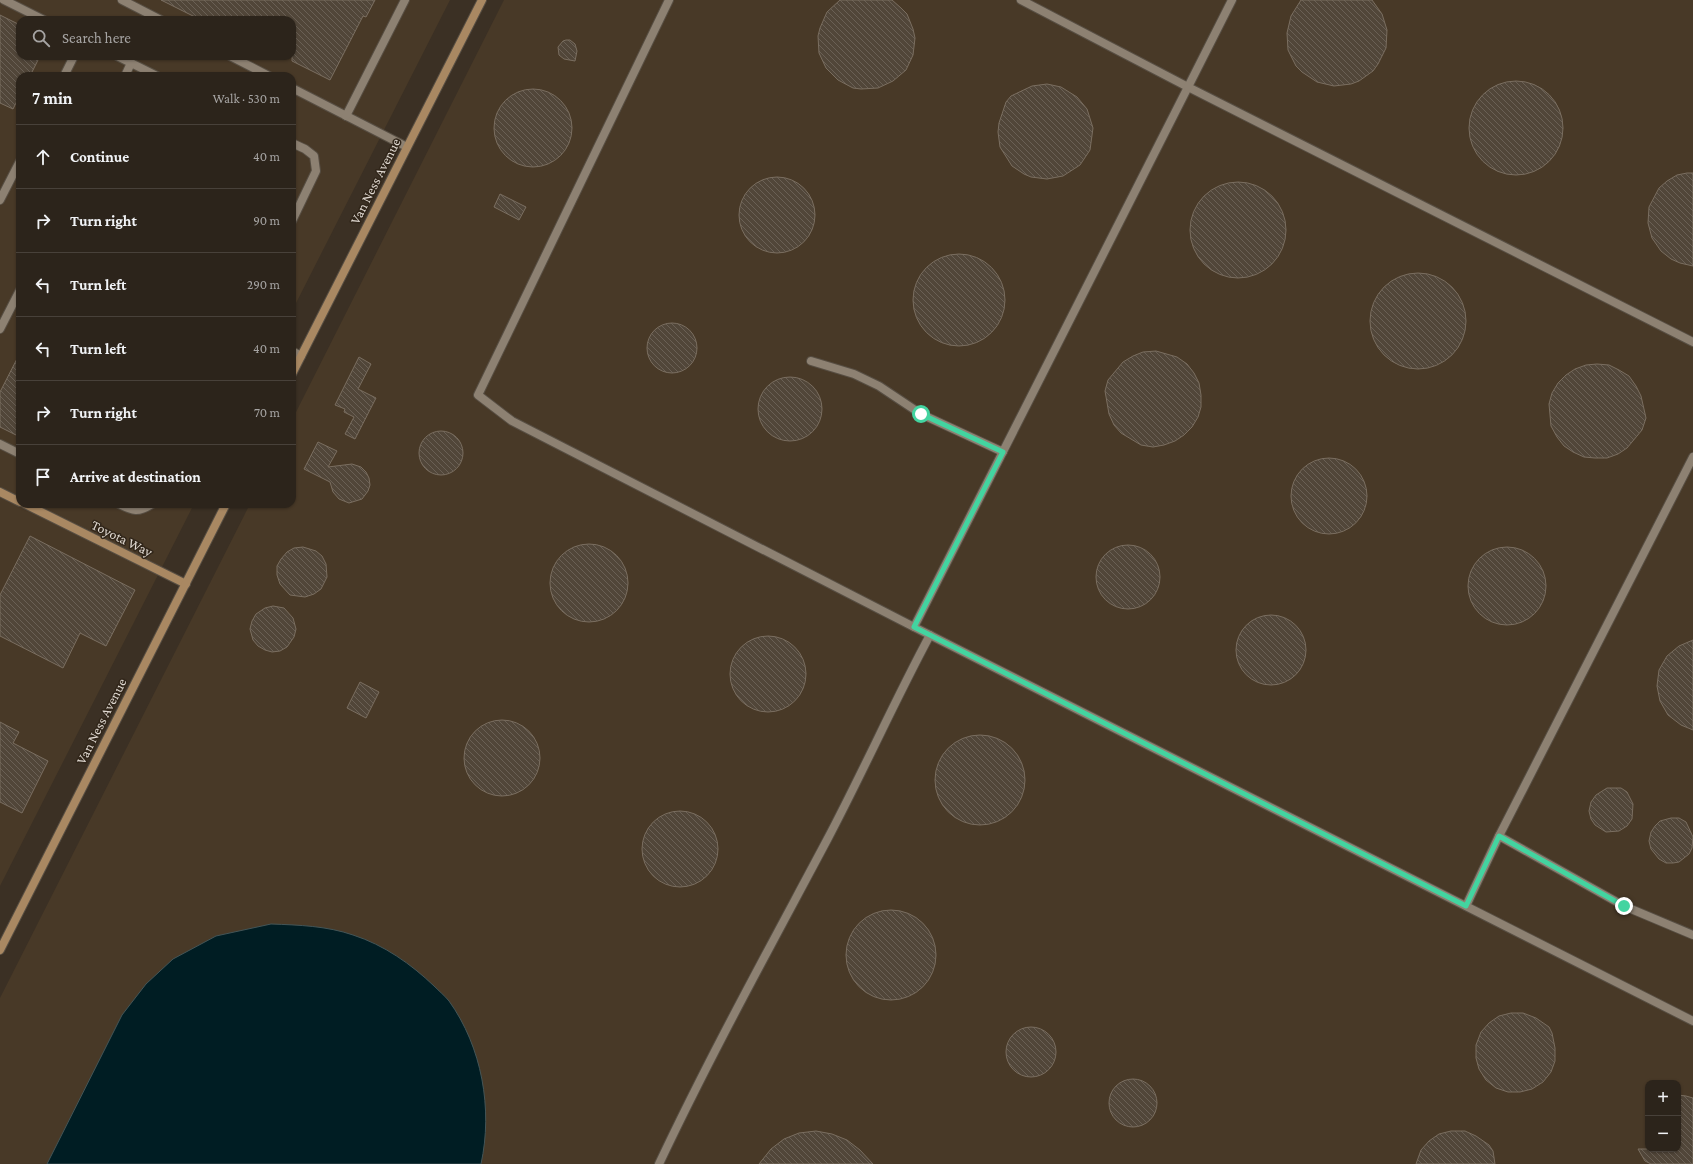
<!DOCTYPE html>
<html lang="en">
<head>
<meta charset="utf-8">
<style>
  :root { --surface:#2c241b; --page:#342c24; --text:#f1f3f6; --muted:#a6a4a3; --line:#48413a }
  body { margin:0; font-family:"Crimson Pro",serif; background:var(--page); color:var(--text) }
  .controls { position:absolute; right:12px; bottom:12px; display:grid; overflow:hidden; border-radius:8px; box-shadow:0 1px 3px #0004 }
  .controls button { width:36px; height:36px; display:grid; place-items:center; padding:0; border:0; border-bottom:1px solid var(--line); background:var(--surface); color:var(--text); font:20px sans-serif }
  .stop { position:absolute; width:12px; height:12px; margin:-9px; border:3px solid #43d4a0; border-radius:50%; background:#fff }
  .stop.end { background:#43d4a0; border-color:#fff; box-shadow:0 1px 4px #0008 }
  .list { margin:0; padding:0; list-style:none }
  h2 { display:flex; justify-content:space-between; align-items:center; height:52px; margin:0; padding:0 16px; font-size:17px }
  h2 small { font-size:13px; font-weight:400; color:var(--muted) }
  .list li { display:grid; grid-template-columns:26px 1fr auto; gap:12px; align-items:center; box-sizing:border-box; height:64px; padding:0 16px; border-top:1px solid var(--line) }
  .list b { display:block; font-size:15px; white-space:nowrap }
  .list em { font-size:13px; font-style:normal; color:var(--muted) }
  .icon { flex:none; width:22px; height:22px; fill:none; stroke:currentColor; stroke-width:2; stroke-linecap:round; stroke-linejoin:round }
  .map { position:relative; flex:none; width:1693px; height:1164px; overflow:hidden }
  .search { position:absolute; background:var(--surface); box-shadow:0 1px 3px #0004; left:16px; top:16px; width:280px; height:44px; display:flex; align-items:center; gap:10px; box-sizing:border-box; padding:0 14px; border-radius:12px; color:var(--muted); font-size:15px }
  .panel { position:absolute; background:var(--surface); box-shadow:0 1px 3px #0004; left:16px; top:72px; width:280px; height:436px; border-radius:12px }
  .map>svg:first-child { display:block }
</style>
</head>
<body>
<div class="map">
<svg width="1693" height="1164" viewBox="0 0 1693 1164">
  <defs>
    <pattern id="building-back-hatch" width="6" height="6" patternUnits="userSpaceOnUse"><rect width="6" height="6" fill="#514639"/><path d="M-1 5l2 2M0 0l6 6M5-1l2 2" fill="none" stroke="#6a6055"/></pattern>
  </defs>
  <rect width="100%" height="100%" fill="#3b3024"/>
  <g fill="#483927" fill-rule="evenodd">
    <path d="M 0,0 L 450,0 L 292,311 L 292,76 L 20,76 L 20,504 L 194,504 L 0,886 ZM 20,20 L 292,20 L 292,56 L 20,56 Z"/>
    <path d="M 504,0 L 1693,0 L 1693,1164 L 0,1164 L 0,998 L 250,504 L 292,504 L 292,420 ZM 1648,1083 L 1678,1083 L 1678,1149 L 1648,1149 Z"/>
  </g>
  <path fill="#001d23" stroke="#435557" d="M 271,924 C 299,925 327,926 353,935 C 384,945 411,964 434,986 C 439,991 445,996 449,1001 C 482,1047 493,1109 481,1164 L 47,1164 L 122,1015 L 146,984 L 173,959 L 216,936 Z"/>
  <g fill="url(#building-back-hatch)" stroke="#7a6e60">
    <path d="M 161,0 L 375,0 L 366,17 L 363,16 L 330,80 L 292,61 L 292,20 L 201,20 Z"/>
    <path d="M 840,0 L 892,0 L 901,8 L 907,14 L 913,29 L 915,38 L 913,55 L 906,70 L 893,81 L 878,88 L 861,89 L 853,88 L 838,80 L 826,68 L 819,53 L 818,36 L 820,28 L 827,12 Z"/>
    <path d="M 1301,0 L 1372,0 L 1382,14 L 1387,30 L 1386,48 L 1378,64 L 1373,71 L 1359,81 L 1351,84 L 1334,86 L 1317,82 L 1302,72 L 1296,66 L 1288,50 L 1287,33 L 1291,16 Z"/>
    <path d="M 0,15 L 20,25 L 20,56 L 40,56 L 30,76 L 20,76 L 20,95 L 13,109 L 0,103 Z"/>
    <path d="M 566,40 L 570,40 L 575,44 L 577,51 L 575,61 L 564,59 L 559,55 L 558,47 L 563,41 Z"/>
    <circle cx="1516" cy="128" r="47"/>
    <path d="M 1047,84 L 1061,87 L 1077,97 L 1087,109 L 1093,128 L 1090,150 L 1080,165 L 1063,176 L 1047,179 L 1031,177 L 1024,174 L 1012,166 L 1000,147 L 998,132 L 999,123 L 1006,102 L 1011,96 L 1032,86 Z"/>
    <circle cx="533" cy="128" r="39"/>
    <path d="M 1687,173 L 1693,173 L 1693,266 L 1680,263 L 1671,259 L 1661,251 L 1652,238 L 1648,223 L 1649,207 L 1659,188 L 1667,181 L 1677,175 Z"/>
    <circle cx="777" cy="215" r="38"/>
    <circle cx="1238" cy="230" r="48"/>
    <path d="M 500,194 L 526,207 L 519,220 L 494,207 Z"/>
    <circle cx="959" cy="300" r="46"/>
    <circle cx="1418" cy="321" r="48"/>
    <circle cx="672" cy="348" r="25"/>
    <path d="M 1156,351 L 1177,357 L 1187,364 L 1194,373 L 1199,383 L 1201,395 L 1201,407 L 1198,417 L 1192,427 L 1184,435 L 1175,441 L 1164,445 L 1153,447 L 1141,445 L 1121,433 L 1114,425 L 1109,414 L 1105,391 L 1108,380 L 1123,362 L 1133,356 L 1143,352 Z"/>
    <path d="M 20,353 L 20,437 L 0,427 L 0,392 Z"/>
    <path d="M 359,357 L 371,364 L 358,389 L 376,398 L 355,439 L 345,434 L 354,417 L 344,412 L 345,409 L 335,405 Z"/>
    <path d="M 1597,364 L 1609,365 L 1619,370 L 1629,376 L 1636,386 L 1641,396 L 1646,418 L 1642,430 L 1627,448 L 1618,454 L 1607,458 L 1595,458 L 1584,457 L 1573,452 L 1564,446 L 1557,437 L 1551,426 L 1549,404 L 1552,393 L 1558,383 L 1566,375 L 1575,369 L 1586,365 Z"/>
    <circle cx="790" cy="409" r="32"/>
    <circle cx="441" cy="453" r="22"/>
    <path d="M 318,442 L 337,451 L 328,467 L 352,464 L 361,467 L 366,472 L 369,478 L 370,485 L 368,491 L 362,499 L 349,503 L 339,499 L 333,492 L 330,482 L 304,469 Z"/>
    <circle cx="1329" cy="496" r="38"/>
    <path d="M 30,536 L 135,590 L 106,646 L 80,633 L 63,668 L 0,636 L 0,595 Z"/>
    <circle cx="589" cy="583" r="39"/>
    <circle cx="1128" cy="577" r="32"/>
    <path d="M 303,547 L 316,551 L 322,556 L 326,564 L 327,577 L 321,589 L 314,594 L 305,597 L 290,595 L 280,584 L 277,575 L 277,566 L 281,559 L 287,552 L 294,548 Z"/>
    <circle cx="1507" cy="586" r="39"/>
    <path d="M 273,606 L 284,608 L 293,618 L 296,629 L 294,637 L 287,647 L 280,651 L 272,652 L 265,650 L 258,646 L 253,640 L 250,629 L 252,621 L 256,614 L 265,608 Z"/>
    <circle cx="1271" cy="650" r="35"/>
    <circle cx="768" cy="674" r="38"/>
    <path d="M 1693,640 L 1693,730 L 1681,725 L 1668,715 L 1660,701 L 1657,686 L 1659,670 L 1667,656 L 1679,646 Z"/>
    <path d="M 360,682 L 379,692 L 366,718 L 347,708 Z"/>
    <circle cx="502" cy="758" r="38"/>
    <path d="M 0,722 L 19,732 L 13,743 L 48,761 L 22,813 L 0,802 Z"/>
    <circle cx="980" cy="780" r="45"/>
    <path d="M 1607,788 L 1621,788 L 1627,792 L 1633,804 L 1632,819 L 1627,826 L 1619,831 L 1606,832 L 1595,825 L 1591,819 L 1589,811 L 1591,802 L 1596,795 Z"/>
    <circle cx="680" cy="849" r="38"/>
    <path d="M 1671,818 L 1679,818 L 1686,822 L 1693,837 L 1692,848 L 1689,854 L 1679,862 L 1673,863 L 1666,863 L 1659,859 L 1651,849 L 1649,841 L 1651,832 L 1655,826 L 1660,821 Z"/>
    <circle cx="891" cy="955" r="45"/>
    <path d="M 1511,1013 L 1523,1013 L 1536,1018 L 1549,1027 L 1552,1033 L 1555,1048 L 1555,1061 L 1551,1072 L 1543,1082 L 1532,1089 L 1520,1092 L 1508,1092 L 1496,1088 L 1486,1080 L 1479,1069 L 1476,1058 L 1476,1045 L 1481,1032 L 1489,1023 L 1499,1016 Z"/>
    <circle cx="1031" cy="1052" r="25"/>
    <circle cx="1133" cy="1103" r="24"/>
    <path d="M 1678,1095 L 1686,1096 L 1693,1098 L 1693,1164 L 1651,1164 L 1645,1161 L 1638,1149 L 1678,1149 Z"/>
    <path d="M 816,1131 L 832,1134 L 847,1140 L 860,1150 L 873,1164 L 759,1164 L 771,1149 L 784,1139 L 799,1133 Z"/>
    <path d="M 1451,1131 L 1465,1131 L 1476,1136 L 1489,1145 L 1493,1151 L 1495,1164 L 1416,1164 L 1421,1150 L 1429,1141 L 1439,1134 Z"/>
  </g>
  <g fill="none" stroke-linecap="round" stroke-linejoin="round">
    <g stroke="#574e43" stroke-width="10">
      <g id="lane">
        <path d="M 4,0 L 44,20"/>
        <path d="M 122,0 L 161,20"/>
        <path d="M 669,0 L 478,395 L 512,421 L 914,627"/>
        <path d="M 1021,0 L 1188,87 L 914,627 L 1693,1021"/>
        <path d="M 1232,0 L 1188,87 L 1693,342"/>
        <path d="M 117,56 L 157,76"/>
        <path d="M 230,56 L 269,76"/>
        <path d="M 64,76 L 74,56"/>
        <path d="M 125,76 L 131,63"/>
        <path d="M 292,88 L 407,147"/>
        <path d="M 346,116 L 405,0"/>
        <path d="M 292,143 L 305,149 L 314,156 L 316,171 L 292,221"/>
        <path d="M 0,200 L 20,161"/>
        <path d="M 0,329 L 20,290"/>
        <path d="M 292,351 L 301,356"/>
        <path d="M 811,361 L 854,374 L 879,386 L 921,414 L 1003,452"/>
        <path d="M 0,444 L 20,454"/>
        <path d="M 119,504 C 133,511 138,513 152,504"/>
        <path d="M 1499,836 L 1693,457"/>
        <path d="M 1466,906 L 1499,836 L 1624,906 L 1693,935"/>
        <path d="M 659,1164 C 711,1054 770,947 827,840 C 863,772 894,702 930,635"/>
      </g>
    </g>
    <g stroke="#574e43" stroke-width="10">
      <g id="secondary">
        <path d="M 292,374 L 482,0"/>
        <path d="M 0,492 L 20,502"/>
        <path d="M 25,504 L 186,584"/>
        <path d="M 0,950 L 226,504"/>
      </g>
    </g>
    <use href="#lane" stroke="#8d8172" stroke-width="8"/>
    <use href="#secondary" stroke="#a98862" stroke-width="8"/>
  </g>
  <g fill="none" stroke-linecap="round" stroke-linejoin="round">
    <path stroke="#43d4a0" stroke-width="5" d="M 921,414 L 1003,452 L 914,627 L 1466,906 L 1499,836 L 1624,906"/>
  </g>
  <g text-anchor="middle" stroke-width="3" stroke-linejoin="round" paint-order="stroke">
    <g font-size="14" fill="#dfd8d0" stroke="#31261a">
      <text transform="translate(375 181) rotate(-63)" y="5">Van Ness Avenue</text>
      <text transform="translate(122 538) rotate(26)" y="5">Toyota Way</text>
      <text transform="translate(101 721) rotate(-63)" y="5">Van Ness Avenue</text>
    </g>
  </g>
</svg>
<div class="controls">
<button>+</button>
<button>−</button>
</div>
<div class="stop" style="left:921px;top:414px"></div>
<div class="stop end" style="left:1624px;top:906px"></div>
<div class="search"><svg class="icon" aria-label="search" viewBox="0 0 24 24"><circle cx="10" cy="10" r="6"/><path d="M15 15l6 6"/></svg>Search here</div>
<section class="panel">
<h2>7 min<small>Walk · 530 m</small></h2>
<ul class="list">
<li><svg class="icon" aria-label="ahead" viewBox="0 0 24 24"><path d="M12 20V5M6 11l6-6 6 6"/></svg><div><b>Continue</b></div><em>40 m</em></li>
<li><svg class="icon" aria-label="right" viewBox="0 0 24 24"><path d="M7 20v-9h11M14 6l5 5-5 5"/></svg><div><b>Turn right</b></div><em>90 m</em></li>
<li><svg class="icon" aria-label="left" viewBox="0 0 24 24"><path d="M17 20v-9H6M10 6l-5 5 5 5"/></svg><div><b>Turn left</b></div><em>290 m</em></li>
<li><svg class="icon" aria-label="left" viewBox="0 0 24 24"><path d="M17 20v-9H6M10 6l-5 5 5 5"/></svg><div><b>Turn left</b></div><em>40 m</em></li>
<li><svg class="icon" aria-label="right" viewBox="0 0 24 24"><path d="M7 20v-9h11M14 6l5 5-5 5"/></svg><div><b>Turn right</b></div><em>70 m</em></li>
<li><svg class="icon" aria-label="arrive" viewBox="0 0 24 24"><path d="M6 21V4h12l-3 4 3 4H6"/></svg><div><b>Arrive at destination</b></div></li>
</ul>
</section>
</div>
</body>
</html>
